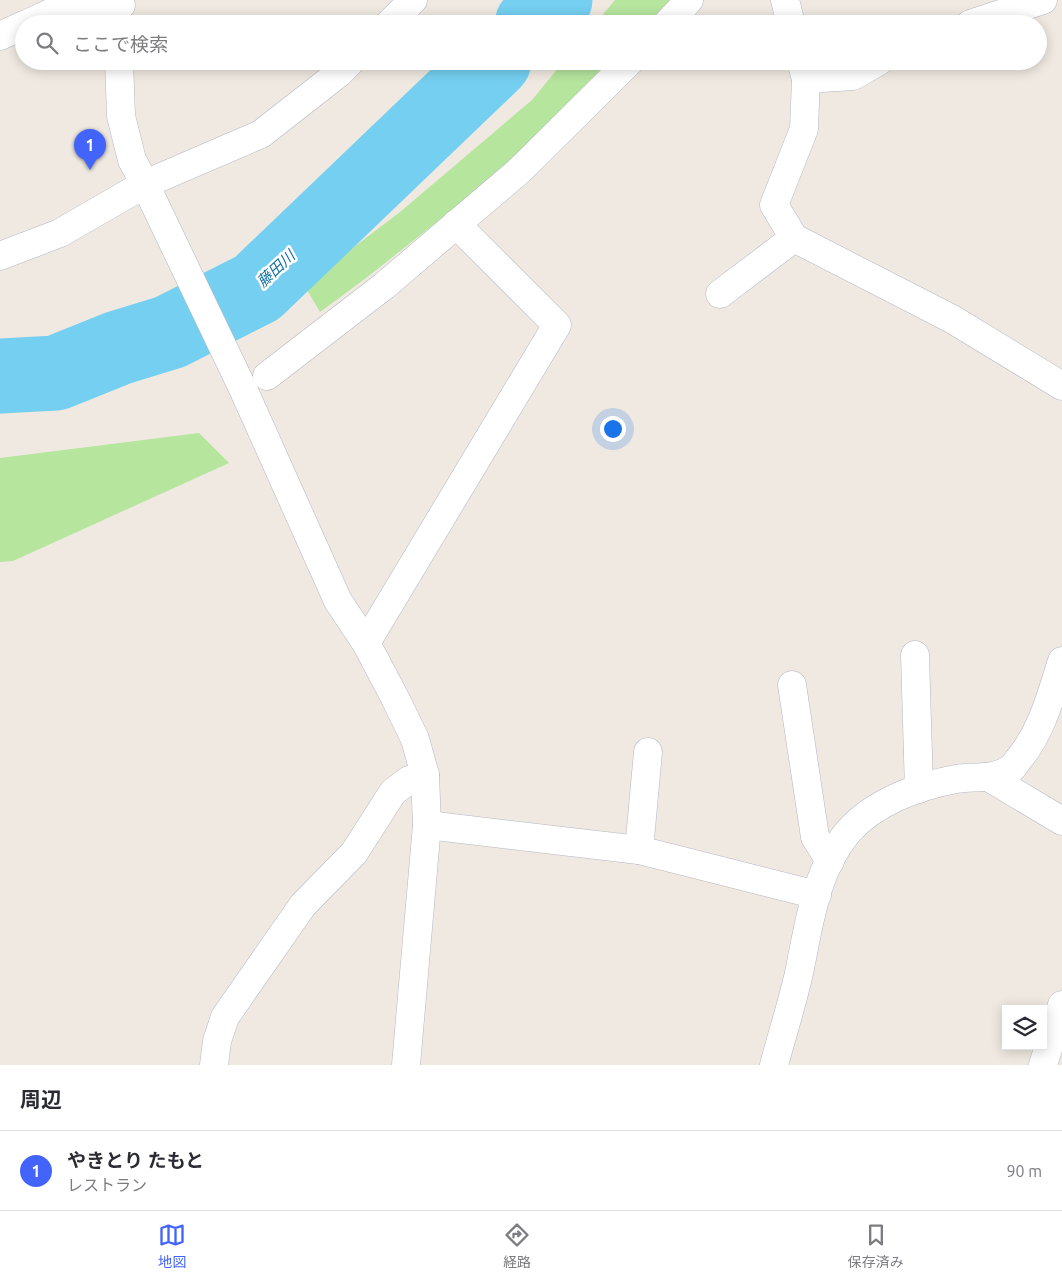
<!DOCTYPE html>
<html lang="ja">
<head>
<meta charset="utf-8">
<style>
  :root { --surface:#fff; --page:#f2f2f3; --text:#2b2b33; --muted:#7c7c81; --line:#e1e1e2; --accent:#4264fb }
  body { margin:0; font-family:Ubuntu,"Noto Sans JP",sans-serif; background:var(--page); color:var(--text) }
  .controls { position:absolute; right:15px; bottom:15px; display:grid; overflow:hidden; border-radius:0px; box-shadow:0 2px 12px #0003 }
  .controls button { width:45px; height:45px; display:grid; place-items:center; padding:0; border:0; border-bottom:1px solid var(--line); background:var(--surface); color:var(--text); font:25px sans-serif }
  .you { position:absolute; left:612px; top:428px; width:18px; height:18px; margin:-12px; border:4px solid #fff; border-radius:50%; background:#1a73e8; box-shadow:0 0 0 8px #1a73e833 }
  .badge { display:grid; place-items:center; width:32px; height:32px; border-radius:50%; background:var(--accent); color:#fff; font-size:16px; font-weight:700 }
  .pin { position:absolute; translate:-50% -41px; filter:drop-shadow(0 1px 2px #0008) }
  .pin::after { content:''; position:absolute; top:26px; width:18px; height:15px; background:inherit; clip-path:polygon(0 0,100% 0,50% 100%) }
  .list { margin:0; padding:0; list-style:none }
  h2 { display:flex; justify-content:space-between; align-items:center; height:65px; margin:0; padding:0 20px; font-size:21px }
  h2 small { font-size:16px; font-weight:400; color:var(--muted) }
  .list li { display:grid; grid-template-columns:32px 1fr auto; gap:15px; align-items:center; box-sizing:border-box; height:80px; padding:0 20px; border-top:1px solid var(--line) }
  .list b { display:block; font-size:19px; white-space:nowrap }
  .list p { margin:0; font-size:16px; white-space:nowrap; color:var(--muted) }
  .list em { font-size:16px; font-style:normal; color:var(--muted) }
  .icon { flex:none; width:28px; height:28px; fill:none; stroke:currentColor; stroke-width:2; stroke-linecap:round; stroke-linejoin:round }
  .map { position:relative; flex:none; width:1062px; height:1065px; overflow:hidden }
  .search { position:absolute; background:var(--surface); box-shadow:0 2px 12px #0003; left:15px; right:15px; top:15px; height:55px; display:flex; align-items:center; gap:12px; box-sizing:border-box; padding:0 18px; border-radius:28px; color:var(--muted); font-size:19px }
  .sheet { height:145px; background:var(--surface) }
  nav { display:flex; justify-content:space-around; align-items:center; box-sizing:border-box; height:70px; border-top:1px solid var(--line); background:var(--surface); font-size:14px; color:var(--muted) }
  nav a { display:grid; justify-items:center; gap:2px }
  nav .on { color:var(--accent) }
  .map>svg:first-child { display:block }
</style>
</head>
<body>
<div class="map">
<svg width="1062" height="1065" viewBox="0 0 1062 1065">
  <rect width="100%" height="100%" fill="#efe9e1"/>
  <g fill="#b6e59e">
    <path d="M 615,0 L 671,0 L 650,24 L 595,24 Z"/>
    <path d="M 564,61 L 612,61 L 500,172 L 366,278 L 320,312 L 304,285 L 400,212 L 532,100 Z"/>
    <path d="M 199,433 L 229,463 L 13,561 L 0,562 L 0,458 Z"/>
  </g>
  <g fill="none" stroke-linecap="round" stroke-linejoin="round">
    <g stroke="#75cff0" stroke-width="75">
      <path d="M 532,24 L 555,0"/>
      <path d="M 0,376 L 56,373 L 118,348 L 170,332 L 257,288 L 494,61"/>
    </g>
    <g stroke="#b4b7c1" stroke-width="29">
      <g id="street">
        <path d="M 785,0 L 791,24"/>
        <path d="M 27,24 L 69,4 L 121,5"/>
        <path d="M 389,24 L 413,0"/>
        <path d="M 667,24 L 689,0"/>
        <path d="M 970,24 L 1043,0"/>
        <path d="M 0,36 L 24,25"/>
        <path d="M 119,61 L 121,116 L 132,160 L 145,184 L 244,391 L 338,601 L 366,643 L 394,696 L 415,739 L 425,775 L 427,825 L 406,1065"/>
        <path d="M 806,79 L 853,76 L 879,61"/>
        <path d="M 794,238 L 774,205 L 804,129 L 806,79 L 801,61"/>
        <path d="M 0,256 L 60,233 L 145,184 L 261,134 L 339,73 L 351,61"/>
        <path d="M 720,294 L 794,238 L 952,319 L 1062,386"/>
        <path d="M 267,376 L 384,286 L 520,170 L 630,61"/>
        <path d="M 366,643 L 557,325 L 456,224"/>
        <path d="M 915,655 L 919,789"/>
        <path d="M 792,685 L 815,837 L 830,861"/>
        <path d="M 990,778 L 1062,821"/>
        <path d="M 427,825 L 639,850 L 817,895"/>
        <path d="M 639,850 L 648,752"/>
        <path d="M 214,1065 L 217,1041 L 225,1017 L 303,905 L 354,853 L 393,792 L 409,780 L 425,775"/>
        <path d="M 774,1065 C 782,1035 792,1004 799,973 C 809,925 815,871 848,832 C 874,802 918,786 956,779 C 975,776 993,780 1011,769 C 1013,767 1016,763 1018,760 C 1042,732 1051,695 1062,661"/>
        <path d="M 1043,1065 L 1062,1005"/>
      </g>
    </g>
    <use href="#street" stroke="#fff" stroke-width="28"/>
  </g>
  <g text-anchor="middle" stroke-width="5" stroke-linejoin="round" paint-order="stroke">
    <g font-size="15" font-style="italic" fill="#0d6fa3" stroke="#fff">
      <text transform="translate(276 269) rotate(-43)" y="5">藤田川</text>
    </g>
  </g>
</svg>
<div class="controls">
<button><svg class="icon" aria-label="layers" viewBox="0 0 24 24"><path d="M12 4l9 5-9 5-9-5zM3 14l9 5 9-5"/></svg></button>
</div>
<div class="you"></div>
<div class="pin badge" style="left:90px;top:170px">1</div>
<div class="search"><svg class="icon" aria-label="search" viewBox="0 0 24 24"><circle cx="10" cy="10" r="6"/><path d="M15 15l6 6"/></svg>ここで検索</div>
</div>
<section class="sheet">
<h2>周辺<small></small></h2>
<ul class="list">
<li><span class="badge">1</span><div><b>やきとり たもと</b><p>レストラン</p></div><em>90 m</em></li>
</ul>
</section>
<nav>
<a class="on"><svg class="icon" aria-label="map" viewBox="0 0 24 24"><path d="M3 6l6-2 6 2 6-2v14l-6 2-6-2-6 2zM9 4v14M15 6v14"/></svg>地図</a>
<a><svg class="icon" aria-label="directions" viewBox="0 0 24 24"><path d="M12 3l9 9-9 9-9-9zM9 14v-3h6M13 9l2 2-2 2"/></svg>経路</a>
<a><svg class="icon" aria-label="saved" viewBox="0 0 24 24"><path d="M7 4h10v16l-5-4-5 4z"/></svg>保存済み</a>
</nav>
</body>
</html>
